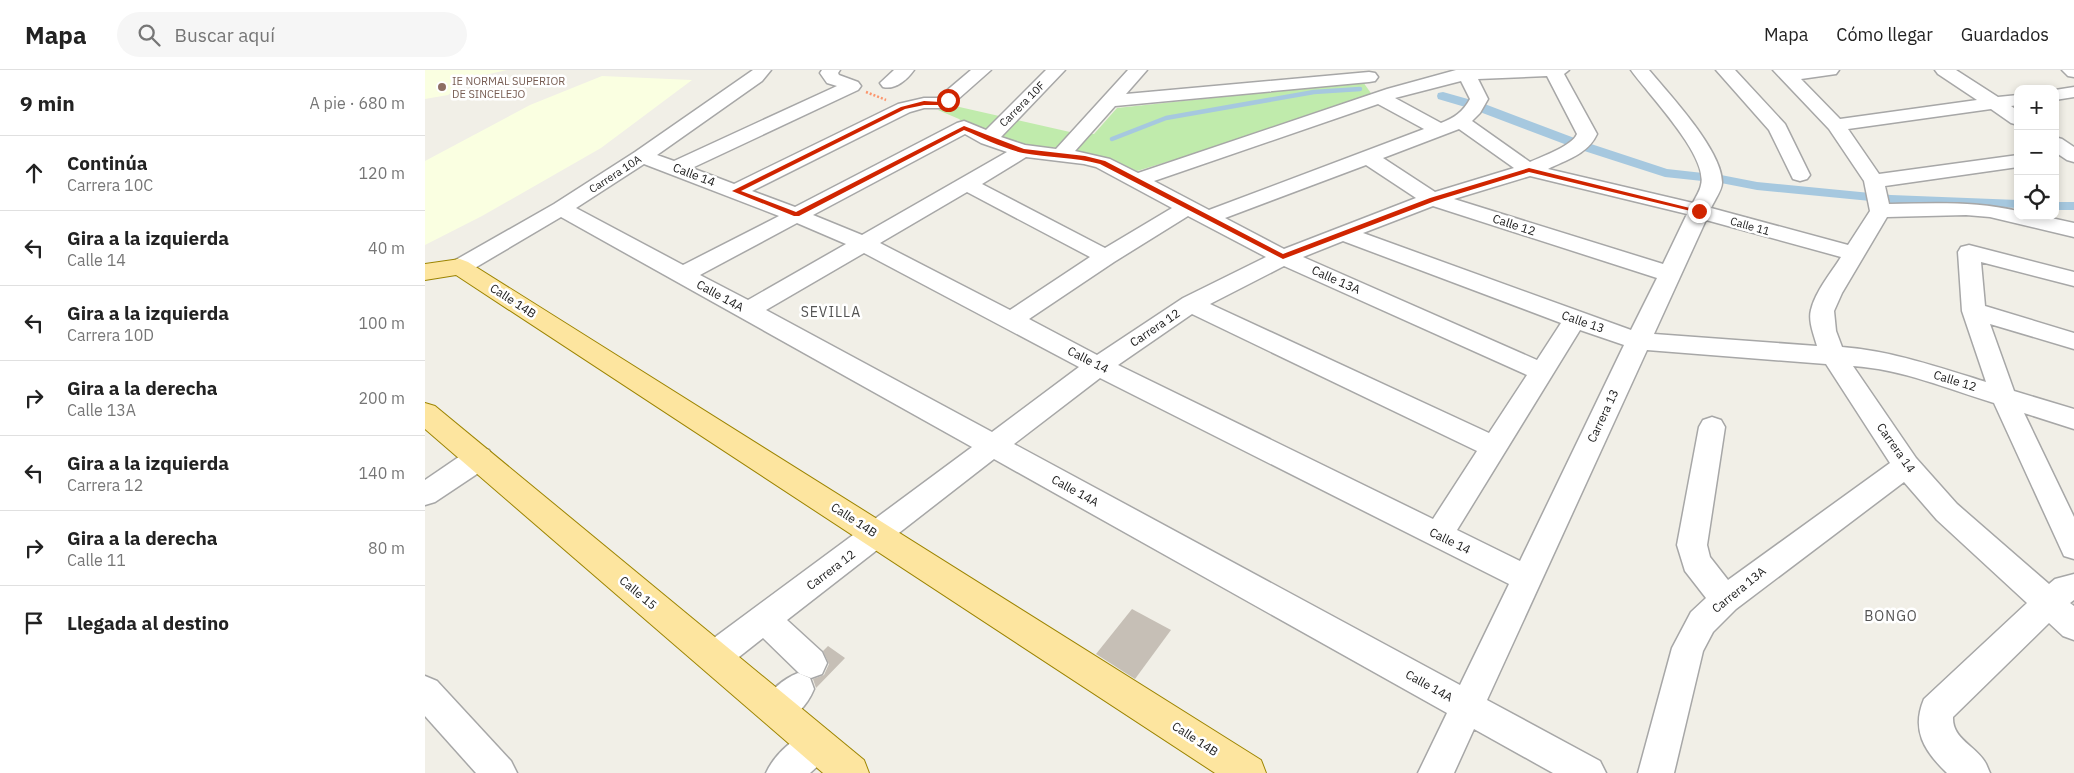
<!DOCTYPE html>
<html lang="es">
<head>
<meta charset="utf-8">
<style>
  :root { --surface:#fff; --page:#f6f6f6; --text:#222; --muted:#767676; --line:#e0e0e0 }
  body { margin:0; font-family:"IBM Plex Sans",sans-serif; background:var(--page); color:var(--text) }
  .controls { position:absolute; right:15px; top:15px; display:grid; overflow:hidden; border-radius:10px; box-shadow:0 2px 8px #0003 }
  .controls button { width:45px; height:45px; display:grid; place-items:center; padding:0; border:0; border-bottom:1px solid var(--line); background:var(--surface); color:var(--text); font:25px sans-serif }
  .stop { position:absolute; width:15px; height:15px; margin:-11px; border:4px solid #d02500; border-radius:50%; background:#fff }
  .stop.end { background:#d02500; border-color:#fff; box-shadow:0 1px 5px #0008 }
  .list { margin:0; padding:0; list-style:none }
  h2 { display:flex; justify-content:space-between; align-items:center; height:65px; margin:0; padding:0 20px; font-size:21px }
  h2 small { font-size:16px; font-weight:400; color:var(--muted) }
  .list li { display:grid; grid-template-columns:32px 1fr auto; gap:15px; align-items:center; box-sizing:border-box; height:75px; padding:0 20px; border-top:1px solid var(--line) }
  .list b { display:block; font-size:19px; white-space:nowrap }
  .list p { margin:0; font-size:16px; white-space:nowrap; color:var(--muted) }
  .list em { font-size:16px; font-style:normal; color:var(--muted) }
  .icon { flex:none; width:28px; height:28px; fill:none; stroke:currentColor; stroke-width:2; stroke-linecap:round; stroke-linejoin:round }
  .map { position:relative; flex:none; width:1649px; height:703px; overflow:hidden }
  header { display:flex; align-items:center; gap:30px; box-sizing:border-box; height:70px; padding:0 25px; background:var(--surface); border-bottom:1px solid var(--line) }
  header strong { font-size:24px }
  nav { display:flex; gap:28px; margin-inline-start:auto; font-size:18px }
  .search { width:350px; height:45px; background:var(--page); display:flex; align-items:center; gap:12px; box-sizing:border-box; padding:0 18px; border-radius:28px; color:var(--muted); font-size:19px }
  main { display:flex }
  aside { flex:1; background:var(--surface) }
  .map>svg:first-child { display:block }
</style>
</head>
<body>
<header>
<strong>Mapa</strong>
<div class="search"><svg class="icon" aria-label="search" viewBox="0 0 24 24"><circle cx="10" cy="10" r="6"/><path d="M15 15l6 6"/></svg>Buscar aquí</div>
<nav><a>Mapa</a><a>Cómo llegar</a><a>Guardados</a></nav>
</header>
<main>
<aside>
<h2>9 min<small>A pie · 680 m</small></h2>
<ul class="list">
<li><svg class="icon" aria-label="ahead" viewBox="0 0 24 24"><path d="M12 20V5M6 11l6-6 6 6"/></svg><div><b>Continúa</b><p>Carrera 10C</p></div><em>120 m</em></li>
<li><svg class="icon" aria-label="left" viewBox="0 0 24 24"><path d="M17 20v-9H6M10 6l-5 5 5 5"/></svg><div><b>Gira a la izquierda</b><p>Calle 14</p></div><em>40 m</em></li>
<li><svg class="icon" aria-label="left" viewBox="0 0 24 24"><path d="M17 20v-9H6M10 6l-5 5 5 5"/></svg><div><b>Gira a la izquierda</b><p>Carrera 10D</p></div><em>100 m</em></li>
<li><svg class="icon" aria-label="right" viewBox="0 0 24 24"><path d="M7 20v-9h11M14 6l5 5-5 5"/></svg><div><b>Gira a la derecha</b><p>Calle 13A</p></div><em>200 m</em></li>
<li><svg class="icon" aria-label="left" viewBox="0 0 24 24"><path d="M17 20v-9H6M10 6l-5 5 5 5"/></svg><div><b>Gira a la izquierda</b><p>Carrera 12</p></div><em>140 m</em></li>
<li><svg class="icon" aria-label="right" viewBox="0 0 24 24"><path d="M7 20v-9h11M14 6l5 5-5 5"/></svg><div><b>Gira a la derecha</b><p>Calle 11</p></div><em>80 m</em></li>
<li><svg class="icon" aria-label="arrive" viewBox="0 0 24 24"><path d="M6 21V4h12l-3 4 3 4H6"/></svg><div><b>Llegada al destino</b></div></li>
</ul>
</aside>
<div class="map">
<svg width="1649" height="703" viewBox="0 0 1649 703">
  <rect width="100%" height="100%" fill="#f1efe7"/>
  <g fill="#faffe1">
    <path d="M 0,0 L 82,0 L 47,8 L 23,25 L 0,29 Z"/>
    <path d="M 177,6 L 267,10 L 176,78 L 57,146 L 0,175 L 0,91 L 105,35 Z"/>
  </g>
  <path fill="#c0ebac" d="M 938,12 L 948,26 L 866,51 L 817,69 L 712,101 L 676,86 L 626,77 L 598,76 L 541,55 L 534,49 L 513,40 L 530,36 L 645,62 L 669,64 L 692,38 Z"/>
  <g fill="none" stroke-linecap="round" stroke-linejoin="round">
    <path stroke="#a6c8df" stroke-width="4.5" d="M 687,69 L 741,48 L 889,22 L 935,19"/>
    <g fill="#a6c8df" fill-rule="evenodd">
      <path d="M 1018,22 L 1057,33 L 1160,72 L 1242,99 L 1296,105 L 1332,112 L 1466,125 L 1593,130 L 1593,138 L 1466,133 L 1332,120 L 1296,113 L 1240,107 L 1150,78 L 1047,39 L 1013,29 L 1012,26 L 1013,23 Z"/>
      <rect x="1630" y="132" width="19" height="8"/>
    </g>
  </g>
  <g fill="#c6bfb6">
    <path d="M 707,539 L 746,560 L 710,609 L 671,584 Z"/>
    <path d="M 403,576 L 420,588 L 391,618 L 388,609 L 399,605 L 404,594 L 398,581 Z"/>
  </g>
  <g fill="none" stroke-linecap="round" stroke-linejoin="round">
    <g stroke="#a7a7a7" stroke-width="3">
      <g id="minor">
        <path d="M 328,0 L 346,0 L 337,11 L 232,85 L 249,91 L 412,16 L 402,13 L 395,3 L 397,0 L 415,0 L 413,3 L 414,5 L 433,12 L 436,16 L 433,20 L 267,98 L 309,114 L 473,34 L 499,28 L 513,28 L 546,0 L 566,0 L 523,38 L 499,38 L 485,42 L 327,121 L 370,137 L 532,53 L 539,51 L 561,60 L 621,0 L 640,0 L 576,67 L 600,75 L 631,79 L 703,0 L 722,0 L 701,24 L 944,2 L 950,3 L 953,7 L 950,11 L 944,12 L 690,36 L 650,81 L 685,89 L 713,103 L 962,19 L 1031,0 L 1144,0 L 1139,4 L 1172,64 C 1163,84 1141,90 1123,99 L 1268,133 C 1270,128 1275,121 1276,115 C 1284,86 1222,23 1206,0 L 1224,0 C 1244,24 1298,81 1297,113 C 1297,120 1289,131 1286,138 L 1423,175 L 1445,141 L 1439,111 L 1404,59 L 1348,0 L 1414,0 L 1411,4 L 1376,9 L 1415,49 L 1552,30 L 1513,4 L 1510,0 L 1531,0 L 1573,27 L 1593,25 L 1593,35 L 1586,36 L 1593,41 L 1593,55 L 1586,53 L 1566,39 L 1423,59 L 1454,104 L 1593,85 L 1593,97 L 1460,116 L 1464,134 C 1508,133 1550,131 1593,141 L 1593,146 L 1617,146 L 1649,153 L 1649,167 L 1565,147 L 1541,145 L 1462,147 L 1417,223 L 1409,241 L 1411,261 L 1417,277 C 1467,281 1513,297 1561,312 L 1537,241 L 1533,182 L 1536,177 L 1544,175 L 1649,202 L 1649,216 L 1556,192 L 1560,236 L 1649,263 L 1649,279 L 1565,254 L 1589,321 L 1649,339 L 1649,359 L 1599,343 L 1649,447 L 1649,489 L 1639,486 L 1569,333 C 1523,319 1476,299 1428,296 L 1491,388 L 1532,434 L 1624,514 L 1630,509 L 1649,504 L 1649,530 L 1645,533 L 1649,536 L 1649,570 L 1638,566 L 1624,553 L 1528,647 C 1527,669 1550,675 1560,692 C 1562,695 1563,699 1565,703 L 1522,703 C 1499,681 1486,660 1499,629 L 1602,533 L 1512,450 L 1479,412 L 1311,539 L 1288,562 L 1278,581 L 1249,703 L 1213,703 L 1247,578 L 1266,542 L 1281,528 L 1260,501 L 1252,475 L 1274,357 L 1278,350 L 1287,347 L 1296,350 L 1300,357 L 1282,475 L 1285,487 L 1303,510 L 1465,393 L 1401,294 L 1222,280 L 1062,630 L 1175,691 L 1181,703 L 1128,703 L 1049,659 L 1029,703 L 993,703 L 1022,643 L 569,389 L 362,550 L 397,582 L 402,593 L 397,604 L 386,608 L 375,604 L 338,568 L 300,598 L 289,602 L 278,598 L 273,587 L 278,576 L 547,377 L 136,147 L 43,202 L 35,204 L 27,202 L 24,197 L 27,192 L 129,134 L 210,82 ZM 1122,6 L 1152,64 C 1147,76 1118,86 1105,92 L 1047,51 L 1055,43 L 1063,29 L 1053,9 ZM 1036,11 L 1045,29 C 1038,42 1029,48 1016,53 L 970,28 ZM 953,34 L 999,59 L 784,140 L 729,111 ZM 1034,59 L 1089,98 L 1010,122 L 958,88 ZM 540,64 L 556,73 L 582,82 L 437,165 L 388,145 ZM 601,87 L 659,94 L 671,97 L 747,138 L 680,178 L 557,114 ZM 219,94 L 354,146 L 258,195 L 151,138 ZM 941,95 L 991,128 L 859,179 L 800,148 ZM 1105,106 L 1262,144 L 1238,194 L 1029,129 ZM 542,122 L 665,187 L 585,240 L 455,173 ZM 1008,136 L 1232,208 L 1206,260 L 938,163 ZM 763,146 L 841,187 L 758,228 L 672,285 L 604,249 L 689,192 ZM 1281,150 L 1416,187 C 1406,203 1390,222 1386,240 C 1383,251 1389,265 1392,276 L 1229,264 ZM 372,153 L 421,174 L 323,230 L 275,205 ZM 918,171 L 1136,253 L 1112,290 L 878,187 ZM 439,183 L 654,297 L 567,362 L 341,240 ZM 859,196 L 1102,305 L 1064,363 L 785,234 ZM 767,244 L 1052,381 L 1008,449 L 693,295 ZM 1155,260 L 1199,275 L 1095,491 L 1032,460 ZM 675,308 L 1084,514 L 1035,615 L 589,374 Z"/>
        <path d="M 469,0 L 489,0 C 482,10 470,20 458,17 L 455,13 Z"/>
        <path d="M 1291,0 L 1310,0 L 1360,54 L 1385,105 L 1382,109 L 1375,111 L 1368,109 L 1344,60 Z"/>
        <path d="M 1637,0 L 1649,0 L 1649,7 L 1643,6 Z"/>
        <path d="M 1649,17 L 1649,27 L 1630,30 L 1630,20 Z"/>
        <path d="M 1630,67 L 1637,69 L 1649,77 L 1649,92 L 1642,90 L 1630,82 Z"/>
        <path d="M 54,377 L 64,380 L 68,388 L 64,396 L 10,432 L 0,435 L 0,410 L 44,380 Z"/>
        <path d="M 373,603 L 385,608 L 389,619 C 382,636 369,649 352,656 L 340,651 L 335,640 C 342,623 356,610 373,603 Z"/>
        <path d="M 0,606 L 12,611 L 86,691 L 92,703 L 51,703 L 0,646 Z"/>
        <path d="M 392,657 L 404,662 L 409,674 L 404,686 L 385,703 L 341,703 C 350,683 372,665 392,657 Z"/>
      </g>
    </g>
    <g stroke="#9c8400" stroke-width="2">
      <g id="major">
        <path d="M 35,189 L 43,192 L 836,690 L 841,703 L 790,703 L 31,205 L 0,210 L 0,194 Z"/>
        <path d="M 0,333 L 10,336 L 439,690 L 444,703 L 398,703 L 0,359 Z"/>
      </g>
    </g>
    <path stroke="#fc956c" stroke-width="2.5" stroke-dasharray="2 2" stroke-linecap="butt" d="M 441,22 L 461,30"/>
    <use href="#minor" fill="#fff" fill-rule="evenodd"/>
    <use href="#major" fill="#fde59f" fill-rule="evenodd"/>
  </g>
  <path fill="#d02500" d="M 523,29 L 525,32 L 517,35 L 499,35 L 480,39 L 316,121 L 371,142 L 539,56 L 599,79 L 660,86 L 680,91 L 858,184 L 1005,128 L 1104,98 L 1277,141 L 1274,143 L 1104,102 L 1010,131 L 858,189 L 675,94 C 650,87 623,88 598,83 C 577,78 558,68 539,60 L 374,146 L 369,146 L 307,121 L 476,37 L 499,31 L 516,32 Z"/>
  <circle fill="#8d6e63" stroke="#fff" stroke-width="2" cx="17" cy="17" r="5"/>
  <g text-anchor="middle" stroke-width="5" stroke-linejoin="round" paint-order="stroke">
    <g font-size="11" fill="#785e54" stroke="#fff" text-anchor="start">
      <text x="27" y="15">IE NORMAL SUPERIOR<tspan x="27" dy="13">DE SINCELEJO</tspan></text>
    </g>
    <g font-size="11" fill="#202020" stroke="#fff">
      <text transform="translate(597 34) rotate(-45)" y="4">Carrera 10F</text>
      <text transform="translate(190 104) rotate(-33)" y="4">Carrera 10A</text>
      <text transform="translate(1325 156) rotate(16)" y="4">Calle 11</text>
    </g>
    <g font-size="12" fill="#202020" stroke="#fff">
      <text transform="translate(269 105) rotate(21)" y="4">Calle 14</text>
      <text transform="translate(1089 155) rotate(18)" y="4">Calle 12</text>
      <text transform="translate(911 210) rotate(24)" y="4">Calle 13A</text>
      <text transform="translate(295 226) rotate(29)" y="4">Calle 14A</text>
      <text transform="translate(88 231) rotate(33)" y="4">Calle 14B</text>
      <text transform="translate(1158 252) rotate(19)" y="4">Calle 13</text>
      <text transform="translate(730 258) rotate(-34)" y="4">Carrera 12</text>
      <text transform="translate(663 290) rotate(27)" y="4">Calle 14</text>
      <text transform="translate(1530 311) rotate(17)" y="4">Calle 12</text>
      <text transform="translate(1178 346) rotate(-65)" y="4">Carrera 13</text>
      <text transform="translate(1471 378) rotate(55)" y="4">Carrera 14</text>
      <text transform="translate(650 421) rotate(29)" y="4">Calle 14A</text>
      <text transform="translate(429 450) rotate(33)" y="4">Calle 14B</text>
      <text transform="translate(1025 471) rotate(26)" y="4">Calle 14</text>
      <text transform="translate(406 500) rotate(-37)" y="4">Carrera 12</text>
      <text transform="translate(1314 520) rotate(-39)" y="4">Carrera 13A</text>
      <text transform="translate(213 523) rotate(40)" y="4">Calle 15</text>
      <text transform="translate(1004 616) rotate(29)" y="4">Calle 14A</text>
      <text transform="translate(770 669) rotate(33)" y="4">Calle 14B</text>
    </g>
    <g font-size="14" letter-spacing="1" fill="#535353" stroke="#fff">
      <text x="406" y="247">SEVILLA</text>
      <text x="1466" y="551">BONGO</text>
    </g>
  </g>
</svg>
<div class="controls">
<button>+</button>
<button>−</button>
<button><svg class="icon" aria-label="locate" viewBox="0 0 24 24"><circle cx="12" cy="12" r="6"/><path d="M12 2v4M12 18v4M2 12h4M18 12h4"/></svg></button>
</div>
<div class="stop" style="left:523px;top:30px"></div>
<div class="stop end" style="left:1274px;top:141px"></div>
</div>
</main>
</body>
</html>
